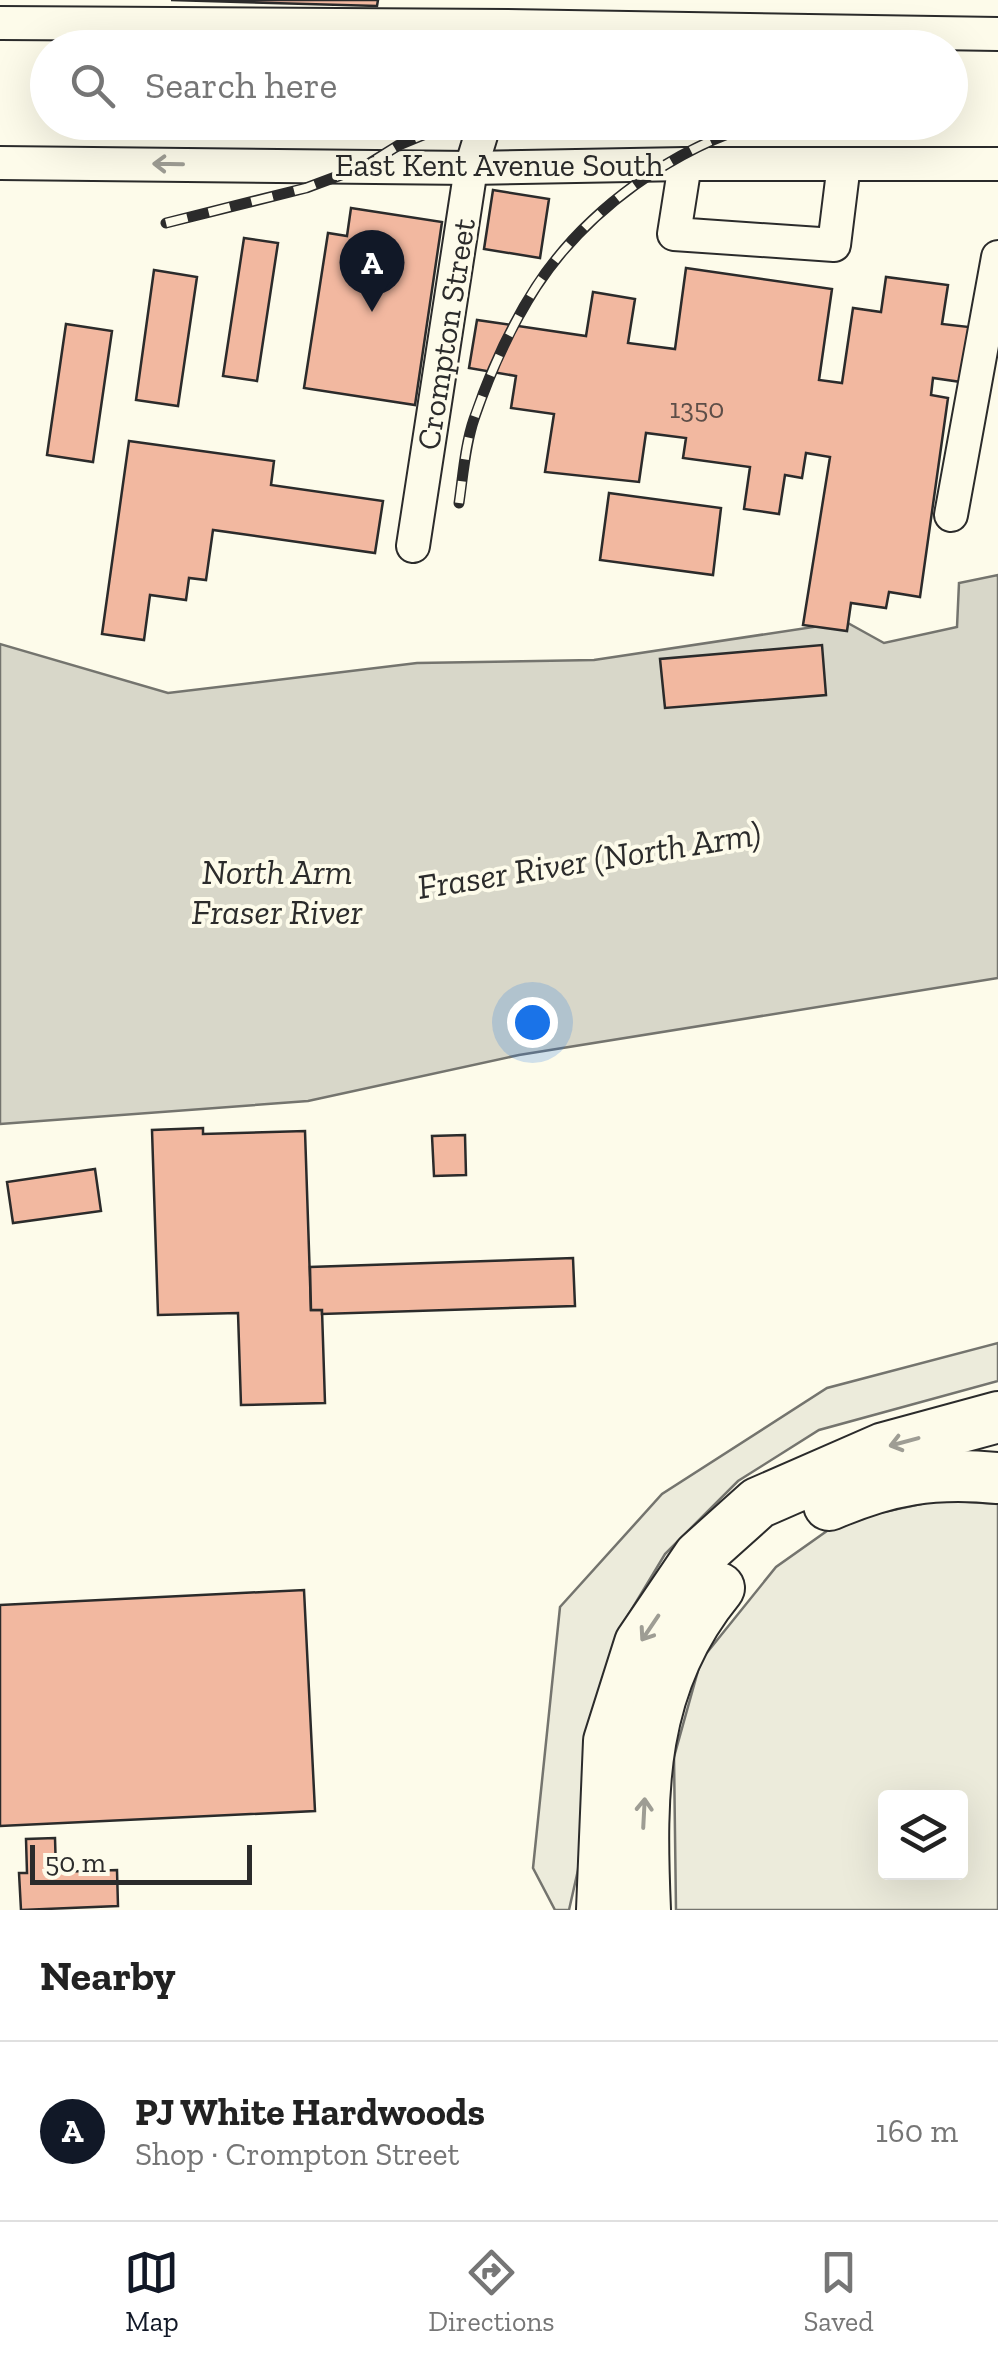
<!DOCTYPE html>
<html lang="en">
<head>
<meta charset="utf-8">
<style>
  :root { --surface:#fff; --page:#f6f6f6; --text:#222; --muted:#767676; --line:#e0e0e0; --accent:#111827 }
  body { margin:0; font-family:"Zilla Slab",serif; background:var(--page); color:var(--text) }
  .controls { position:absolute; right:30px; bottom:30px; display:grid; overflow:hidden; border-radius:10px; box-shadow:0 10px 40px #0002 }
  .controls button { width:90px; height:90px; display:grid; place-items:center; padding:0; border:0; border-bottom:2px solid var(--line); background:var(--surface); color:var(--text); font:50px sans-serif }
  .scale { position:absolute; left:30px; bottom:25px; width:222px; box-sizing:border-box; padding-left:10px; border:5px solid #2b2b2b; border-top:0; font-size:28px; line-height:35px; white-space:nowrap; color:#2b2b2b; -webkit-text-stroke:8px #fdfbea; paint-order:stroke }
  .you { position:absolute; left:532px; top:1022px; width:35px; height:35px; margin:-25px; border:8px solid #fff; border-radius:50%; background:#1a73e8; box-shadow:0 0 0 15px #1a73e833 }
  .badge { display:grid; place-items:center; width:65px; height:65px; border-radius:50%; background:var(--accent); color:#fff; font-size:32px; font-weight:700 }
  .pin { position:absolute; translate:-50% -82px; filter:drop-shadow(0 2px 5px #0008) }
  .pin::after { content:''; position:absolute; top:52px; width:35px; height:30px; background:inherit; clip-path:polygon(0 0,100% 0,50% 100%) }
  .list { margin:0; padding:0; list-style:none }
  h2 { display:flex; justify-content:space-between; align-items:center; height:130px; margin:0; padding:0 40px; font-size:42px }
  h2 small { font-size:32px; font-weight:400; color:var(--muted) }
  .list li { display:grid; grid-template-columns:65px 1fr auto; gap:30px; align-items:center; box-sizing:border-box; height:180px; padding:0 40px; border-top:2px solid var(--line) }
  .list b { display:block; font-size:38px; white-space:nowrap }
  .list p { margin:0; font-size:32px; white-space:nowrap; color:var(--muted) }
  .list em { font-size:32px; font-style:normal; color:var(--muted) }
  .icon { flex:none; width:55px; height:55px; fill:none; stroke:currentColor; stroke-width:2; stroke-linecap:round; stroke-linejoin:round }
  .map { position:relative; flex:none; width:998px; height:1910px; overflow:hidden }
  .search { position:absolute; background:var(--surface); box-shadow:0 10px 40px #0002; left:30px; right:30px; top:30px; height:110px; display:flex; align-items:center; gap:25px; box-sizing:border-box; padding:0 35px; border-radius:55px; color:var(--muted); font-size:38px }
  .sheet { height:310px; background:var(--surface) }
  nav { display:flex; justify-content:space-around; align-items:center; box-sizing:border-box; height:140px; border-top:2px solid var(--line); background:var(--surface); font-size:28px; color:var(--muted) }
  nav a { display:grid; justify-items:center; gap:5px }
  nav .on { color:var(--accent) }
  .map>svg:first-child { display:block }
</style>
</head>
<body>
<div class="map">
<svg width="998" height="1910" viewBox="0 0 998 1910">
  <rect width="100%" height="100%" fill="#fdfbea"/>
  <g fill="#ecebdb" stroke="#74746e" stroke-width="2.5" fill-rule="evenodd">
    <path d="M 998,1343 L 998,1381 L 819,1430 L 738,1481 L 665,1554 L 618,1632 L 591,1717 L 578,1870 L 569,1910 L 555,1910 L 533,1868 L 560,1607 L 662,1494 L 827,1388 Z"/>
    <path d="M 940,1500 L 998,1504 L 998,1910 L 676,1910 L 674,1757 L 701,1660 L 776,1567 L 841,1521 ZM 886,1798 L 960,1798 L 960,1872 L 886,1872 Z"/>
  </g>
  <path fill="#d8d7c9" stroke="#74746e" stroke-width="2.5" d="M 998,575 L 998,978 L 519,1055 L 308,1101 L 0,1124 L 0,644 L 168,693 L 417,663 L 594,660 L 846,622 L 884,643 L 957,627 L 959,583 Z"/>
  <g fill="#f2b8a0" stroke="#2b2b2b" stroke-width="2.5">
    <path d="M 171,0 L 378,0 L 377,6 Z"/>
    <path d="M 493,190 L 549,199 L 540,258 L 484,249 Z"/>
    <path d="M 351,208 L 442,222 L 415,405 L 304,388 L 328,233 L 347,236 Z"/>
    <path d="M 244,238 L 278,243 L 257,381 L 223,376 Z"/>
    <path d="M 686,268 L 832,289 L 819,380 L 842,383 L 853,308 L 881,312 L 886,277 L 948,285 L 942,324 L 969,327 L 961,382 L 933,378 L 931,395 L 948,398 L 920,597 L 889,592 L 886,608 L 851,603 L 847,631 L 803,625 L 830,457 L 806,453 L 802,478 L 785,475 L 779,514 L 744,509 L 750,467 L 683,458 L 686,438 L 646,433 L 639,482 L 545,472 L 554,414 L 511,408 L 516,376 L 469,368 L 477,320 L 586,336 L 593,292 L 635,299 L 628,343 L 675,349 Z"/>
    <path d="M 154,270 L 197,277 L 178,406 L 136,400 Z"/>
    <path d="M 66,324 L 112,331 L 93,462 L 47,455 Z"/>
    <path d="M 129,441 L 274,461 L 271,485 L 383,501 L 375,553 L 213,530 L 206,580 L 189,578 L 186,600 L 150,595 L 144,640 L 102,634 Z"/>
    <path d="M 609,493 L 721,508 L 713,575 L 600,560 Z"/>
    <path d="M 822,645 L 826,695 L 665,708 L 660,659 Z"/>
    <path d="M 203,1128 L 203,1134 L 305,1131 L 311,1310 L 322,1310 L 325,1403 L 241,1405 L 238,1313 L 158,1315 L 152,1130 Z"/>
    <path d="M 465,1135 L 466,1175 L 434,1176 L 432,1136 Z"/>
    <path d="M 95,1169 L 101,1211 L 13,1223 L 7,1182 Z"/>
    <path d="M 573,1258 L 575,1306 L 322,1314 L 322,1310 L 311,1310 L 310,1267 Z"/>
    <path d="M 304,1590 L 315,1811 L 0,1826 L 0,1605 Z"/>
    <path d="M 55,1838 L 56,1872 L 117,1870 L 118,1906 L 21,1910 L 19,1873 L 27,1873 L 26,1839 Z"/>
  </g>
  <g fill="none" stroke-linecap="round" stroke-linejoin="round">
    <g stroke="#2b2b2b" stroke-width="36">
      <g id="minor">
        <path d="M 0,23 L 508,26 L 998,34"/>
        <path d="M 0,163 L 471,168 L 685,164 L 998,164"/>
        <path d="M 685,164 L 674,234 L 834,245 L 844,164"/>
        <path d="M 951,515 L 998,257"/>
        <path d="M 413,546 L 471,168 L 485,122"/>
      </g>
    </g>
    <g stroke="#2b2b2b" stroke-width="54">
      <g id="highway">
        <path d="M 829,1505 C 889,1479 933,1472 998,1478"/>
        <path d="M 602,1910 L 609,1741 L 640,1643 L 699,1556 L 758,1503 L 884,1448 L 998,1417"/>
        <path d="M 645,1910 C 640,1792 640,1684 719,1588"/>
      </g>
    </g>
    <use href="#minor" stroke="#fdfbea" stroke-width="32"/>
    <use href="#highway" stroke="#fdfbea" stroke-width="50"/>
    <g stroke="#2b2b2b" stroke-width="11">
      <g id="rail">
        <path d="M 166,223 L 306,188 L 365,166 L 399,145 L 455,122"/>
        <path d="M 459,503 C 463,476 465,445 474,419 C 489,375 511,326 536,287 C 586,210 674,147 763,122"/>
      </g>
    </g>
    <use href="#rail" stroke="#fdfbea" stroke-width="8" stroke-dasharray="22" stroke-linecap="butt"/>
  </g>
  <defs><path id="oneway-shaft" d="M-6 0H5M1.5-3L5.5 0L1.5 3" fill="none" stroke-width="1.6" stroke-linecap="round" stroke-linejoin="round" transform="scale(2.5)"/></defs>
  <g stroke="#9e9d94">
    <use href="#oneway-shaft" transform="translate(168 164) rotate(-179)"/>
    <use href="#oneway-shaft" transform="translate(904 1442) rotate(165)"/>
    <use href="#oneway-shaft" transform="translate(650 1628) rotate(124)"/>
    <use href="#oneway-shaft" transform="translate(644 1813) rotate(-87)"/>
  </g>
  <g text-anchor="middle" stroke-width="8" stroke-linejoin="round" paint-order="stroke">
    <g font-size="28" fill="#5d4e48">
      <text x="697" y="418">1350</text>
    </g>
    <g font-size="32" fill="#2b2b2b" stroke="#fdfbea">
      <text x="499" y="176">East Kent Avenue South</text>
      <text transform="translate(446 334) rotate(-81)" y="11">Crompton Street</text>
    </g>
    <g font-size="35" font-style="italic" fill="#2b2b2b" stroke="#fdfbea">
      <text transform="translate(589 860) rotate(-9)" y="12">Fraser River (North Arm)</text>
      <text x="277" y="884">North Arm<tspan x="277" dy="40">Fraser River</tspan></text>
    </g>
  </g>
</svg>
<div class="controls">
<button><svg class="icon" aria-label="layers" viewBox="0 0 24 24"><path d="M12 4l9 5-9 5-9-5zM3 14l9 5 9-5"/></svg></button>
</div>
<div class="scale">50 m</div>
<div class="you"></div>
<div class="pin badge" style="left:372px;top:312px">A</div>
<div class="search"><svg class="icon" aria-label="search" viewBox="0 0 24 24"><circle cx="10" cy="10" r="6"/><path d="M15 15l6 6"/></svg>Search here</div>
</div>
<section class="sheet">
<h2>Nearby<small></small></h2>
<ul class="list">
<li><span class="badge">A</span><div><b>PJ White Hardwoods</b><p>Shop · Crompton Street</p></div><em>160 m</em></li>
</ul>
</section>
<nav>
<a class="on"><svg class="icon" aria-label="map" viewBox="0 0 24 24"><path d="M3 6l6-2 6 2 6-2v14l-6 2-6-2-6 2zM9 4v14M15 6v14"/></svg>Map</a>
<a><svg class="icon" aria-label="directions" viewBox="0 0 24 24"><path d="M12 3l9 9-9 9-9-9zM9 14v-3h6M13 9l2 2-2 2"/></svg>Directions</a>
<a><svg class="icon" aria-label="saved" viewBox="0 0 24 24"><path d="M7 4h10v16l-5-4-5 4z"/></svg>Saved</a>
</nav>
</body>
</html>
